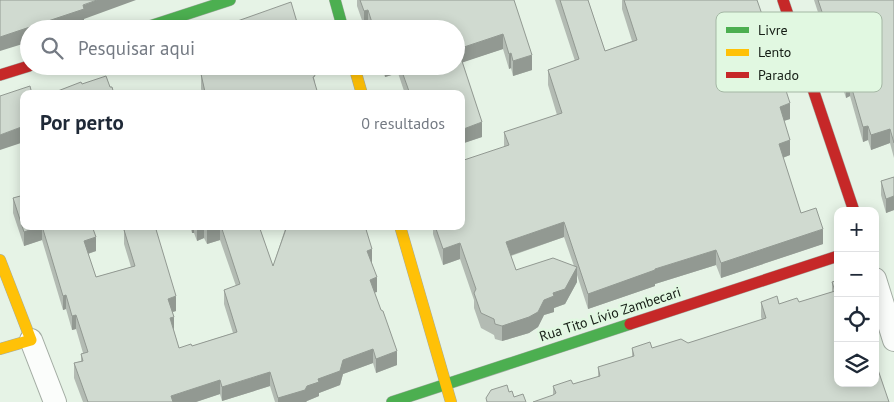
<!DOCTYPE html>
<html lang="pt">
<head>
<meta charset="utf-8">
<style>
  :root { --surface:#fff; --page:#f6f6f7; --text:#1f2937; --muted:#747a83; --line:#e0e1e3 }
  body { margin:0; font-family:"PT Sans",sans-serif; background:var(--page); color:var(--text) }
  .controls { position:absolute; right:15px; bottom:15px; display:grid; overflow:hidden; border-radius:10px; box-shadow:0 2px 12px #0003 }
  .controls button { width:45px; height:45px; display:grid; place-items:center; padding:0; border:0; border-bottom:1px solid var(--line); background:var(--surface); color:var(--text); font:25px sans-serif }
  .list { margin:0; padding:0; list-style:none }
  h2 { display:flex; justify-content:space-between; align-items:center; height:65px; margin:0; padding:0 20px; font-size:21px }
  h2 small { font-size:16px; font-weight:400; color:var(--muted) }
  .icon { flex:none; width:28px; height:28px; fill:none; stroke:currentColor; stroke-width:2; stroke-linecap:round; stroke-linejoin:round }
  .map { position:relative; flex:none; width:894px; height:402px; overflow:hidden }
  .search { position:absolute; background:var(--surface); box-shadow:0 2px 12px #0003; left:20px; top:20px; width:445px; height:55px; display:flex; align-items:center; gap:12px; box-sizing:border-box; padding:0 18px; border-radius:28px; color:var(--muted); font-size:19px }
  .panel { position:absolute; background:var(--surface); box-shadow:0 2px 12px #0003; left:20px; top:90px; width:445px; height:140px; border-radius:10px }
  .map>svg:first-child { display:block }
</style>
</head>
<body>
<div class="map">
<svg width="894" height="402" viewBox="0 0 894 402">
  <rect width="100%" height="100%" fill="#e6f3e6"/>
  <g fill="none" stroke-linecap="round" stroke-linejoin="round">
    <g stroke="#a3aca3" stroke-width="24">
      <g id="street">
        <path d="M 875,279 L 894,340"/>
        <path d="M 31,340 L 55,402"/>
      </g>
    </g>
    <g stroke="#a3aca3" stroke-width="12">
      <g id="fast">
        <path d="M 335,0 L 343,29"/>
        <path d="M 141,29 L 230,0"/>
        <path d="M 392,402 L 630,324"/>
      </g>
    </g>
    <g stroke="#a3aca3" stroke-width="12">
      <g id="slow">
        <path d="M 354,66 L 362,94"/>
        <path d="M 400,226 L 451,402"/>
        <path d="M 0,260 L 31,340 L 0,349"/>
      </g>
    </g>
    <g stroke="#a3aca3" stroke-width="12">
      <g id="jam">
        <path d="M 783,0 L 854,211"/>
        <path d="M 0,75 L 29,66"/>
        <path d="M 630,324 L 838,256"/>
      </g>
    </g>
    <use href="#street" stroke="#fbfdfb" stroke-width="22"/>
    <use href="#fast" stroke="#4caf50" stroke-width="11"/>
    <use href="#slow" stroke="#ffc107" stroke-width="11"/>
    <use href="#jam" stroke="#c62828" stroke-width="11"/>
  </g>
  <g fill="#b3bbb3" fill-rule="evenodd">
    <path d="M 357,0 L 514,0 L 532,70 L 513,76 L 511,68 L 509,69 L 503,49 L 462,62 L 482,137 L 461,144 L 461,94 L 405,94 L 398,73 L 385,77 L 381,66 L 456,66 L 456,29 L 369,29 L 368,25 L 364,26 L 357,6 Z"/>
    <path d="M 555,0 L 588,0 L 605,51 L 632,41 L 622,9 L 622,0 L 757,0 L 765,39 L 748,44 L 757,70 L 790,119 L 784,121 L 790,155 L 783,158 L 801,213 L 823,244 L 721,278 L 716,265 L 655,284 L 655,286 L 588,309 L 577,275 L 577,282 L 565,304 L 554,308 L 554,312 L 544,315 L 538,327 L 529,333 L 502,341 L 495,339 L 494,335 L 481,328 L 474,308 L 474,300 L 460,259 L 443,265 L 433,234 L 433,226 L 461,226 L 504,146 L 504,132 L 557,115 L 548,85 L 548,70 L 575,61 ZM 564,237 L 574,266 L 516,270 L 511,256 Z"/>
    <path d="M 814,0 L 894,0 L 894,158 L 890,143 L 871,150 L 868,140 L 863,142 L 850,96 L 846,98 Z"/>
    <path d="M 200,66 L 311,66 L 315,82 L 202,93 L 201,89 L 201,74 L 203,74 Z"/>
    <path d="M 894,177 L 894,210 L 886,213 L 881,195 L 881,181 Z"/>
    <path d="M 13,198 L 92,226 L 96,251 L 88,254 L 96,277 L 131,267 L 124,244 L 124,230 L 128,229 L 128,226 L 155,226 L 176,311 L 173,312 L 174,331 L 179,348 L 192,346 L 233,333 L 224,304 L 224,290 L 236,286 L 220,240 L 207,244 L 204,238 L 197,241 L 194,233 L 192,233 L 190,226 L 259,226 L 273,266 L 286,226 L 365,226 L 372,263 L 377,292 L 374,292 L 397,365 L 376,373 L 373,363 L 343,374 L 340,385 L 319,393 L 319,396 L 307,401 L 306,402 L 275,402 L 270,386 L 222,401 L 220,394 L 196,402 L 83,402 L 74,378 L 74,363 L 81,361 L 81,354 L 83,353 L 76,329 L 72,330 L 66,309 L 63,310 L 42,240 L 24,246 L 13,213 Z"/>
    <path d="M 832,282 L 889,402 L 553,395 L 553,386 L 573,384 L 598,377 L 598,367 L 632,357 L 632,348 L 652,348 L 688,343 L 762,320 L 761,317 L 761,302 L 779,304 L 799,302 L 832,292 Z"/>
  </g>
  <g fill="#929992">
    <path d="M 97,0 L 136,0 L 84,19 L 84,23 L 68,29 L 29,29 L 29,42 L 0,51 L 0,59 L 0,37 Z"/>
    <path d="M 368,10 L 368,25 L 364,26 L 364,11 Z"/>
    <path d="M 765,23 L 765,39 L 744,45 L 744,30 Z"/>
    <path d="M 503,34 L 503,49 L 458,64 L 458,49 Z"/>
    <path d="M 511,53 L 511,68 L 509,69 L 509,54 Z"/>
    <path d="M 532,55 L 532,70 L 513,76 L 513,61 Z"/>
    <path d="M 385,66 L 398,66 L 398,73 L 385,77 Z"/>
    <path d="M 850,82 L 850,96 L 846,98 L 846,83 Z"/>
    <path d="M 790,103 L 790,119 L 780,122 L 780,107 Z"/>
    <path d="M 482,122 L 482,137 L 461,144 L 461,130 Z"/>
    <path d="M 24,126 L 24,142 L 0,150 L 0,135 Z"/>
    <path d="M 868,126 L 868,140 L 863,142 L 863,127 Z"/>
    <path d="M 890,129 L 890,143 L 871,150 L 871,135 Z"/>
    <path d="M 790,140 L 790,155 L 779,159 L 779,144 Z"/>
    <path d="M 894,196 L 894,210 L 886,213 L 886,199 Z"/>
    <path d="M 564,222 L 564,237 L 506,257 L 506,242 Z"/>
    <path d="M 40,226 L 42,226 L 42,240 L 24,246 L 24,232 Z"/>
    <rect x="192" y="226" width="2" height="7"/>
    <path d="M 204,226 L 204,238 L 197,241 L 197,227 Z"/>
    <path d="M 218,226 L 220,226 L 220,240 L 207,244 L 207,230 Z"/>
    <path d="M 823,229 L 823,244 L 721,278 L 721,263 Z"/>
    <path d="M 96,237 L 96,251 L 84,255 L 84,241 Z"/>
    <path d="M 460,243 L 460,259 L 443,265 L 443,249 Z"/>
    <path d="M 372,249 L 372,263 L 367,265 L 367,251 Z"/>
    <path d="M 716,250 L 716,265 L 655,284 L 655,286 L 588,309 L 588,294 L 655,269 Z"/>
    <path d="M 577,267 L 577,282 L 565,304 L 554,308 L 554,312 L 544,315 L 538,327 L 529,333 L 502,341 L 502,326 L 544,300 L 553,293 Z"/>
    <path d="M 377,277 L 377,292 L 370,294 L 370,280 Z"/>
    <path d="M 66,295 L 66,309 L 63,310 L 63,296 Z"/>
    <path d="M 176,296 L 176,311 L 168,313 L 168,299 Z"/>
    <path d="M 76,315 L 76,329 L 72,330 L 72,316 Z"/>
    <path d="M 174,317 L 174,331 L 170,318 Z"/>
    <path d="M 373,349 L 373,363 L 343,374 L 340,385 L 319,393 L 319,396 L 307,401 L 306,402 L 278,402 L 278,398 L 307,386 L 343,360 Z"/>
    <path d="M 397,351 L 397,365 L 376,373 L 376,359 Z"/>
    <path d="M 270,372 L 270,386 L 222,401 L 222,387 Z"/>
    <path d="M 220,380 L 220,394 L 196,402 L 171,402 L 171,396 Z"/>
  </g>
  <g fill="#d0dad0" stroke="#929992">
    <path d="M 0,0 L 97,0 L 83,5 L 84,9 L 0,37 Z"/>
    <path d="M 360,0 L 514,0 L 532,55 L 513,61 L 511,53 L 509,54 L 503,34 L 458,49 L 482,122 L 461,130 L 461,94 L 410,94 L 400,66 L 456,66 L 456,29 L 374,29 L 368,10 L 364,11 Z"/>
    <path d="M 560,0 L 588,0 L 605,51 L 637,40 L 624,0 L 757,0 L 765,23 L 744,30 L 757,70 L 777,63 L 790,103 L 780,107 L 790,140 L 779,144 L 801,213 L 816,208 L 823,229 L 721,263 L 716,250 L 655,269 L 655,270 L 588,294 L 564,222 L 506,242 L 516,270 L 553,258 L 577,267 L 565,289 L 553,293 L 554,296 L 544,300 L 538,312 L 529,317 L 502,326 L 495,324 L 494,319 L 481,313 L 474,293 L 476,289 L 460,243 L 443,249 L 435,226 L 461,226 L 461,161 L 509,145 L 504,132 L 562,113 L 548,70 L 579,59 Z"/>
    <path d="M 818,0 L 894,0 L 894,143 L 890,129 L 871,135 L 868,126 L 863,127 L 850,82 L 846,83 Z"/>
    <path d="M 291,2 L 299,29 L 215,29 Z"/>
    <path d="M 205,66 L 311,66 L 315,76 L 313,77 L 318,94 L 200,94 L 205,92 L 201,74 L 207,72 Z"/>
    <path d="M 106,76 L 110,87 L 112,87 L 114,94 L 50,94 L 81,82 L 82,84 Z"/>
    <path d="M 30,86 L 32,94 L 24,94 L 24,126 L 0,135 L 0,96 Z"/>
    <path d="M 894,177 L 894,196 L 886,199 L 881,181 Z"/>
    <path d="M 24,195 L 24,226 L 40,226 L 24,232 L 13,198 Z"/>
    <path d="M 42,226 L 92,226 L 96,237 L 84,241 L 96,277 L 135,266 L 124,230 L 133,227 L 132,226 L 155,226 L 176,296 L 168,299 L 174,317 L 170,318 L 179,348 L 191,344 L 192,346 L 237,332 L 224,290 L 240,284 L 221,226 L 259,226 L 273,266 L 287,226 L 365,226 L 372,249 L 367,251 L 377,277 L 370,280 L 381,310 L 383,311 L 397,351 L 376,359 L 373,349 L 343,360 L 340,371 L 318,379 L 319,382 L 307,386 L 305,390 L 278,398 L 270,372 L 222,387 L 220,380 L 171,396 L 173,402 L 88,402 L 74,363 L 83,361 L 81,354 L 88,352 L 76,315 L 72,316 L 66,295 L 63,296 Z"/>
    <path d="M 205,226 L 218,226 L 207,230 Z"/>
    <path d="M 838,280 L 838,383 L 875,383 L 875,361 L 889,402 L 533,402 L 553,395 L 556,393 L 553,386 L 571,380 L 573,384 L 600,376 L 598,367 L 634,356 L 632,348 L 650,342 L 652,348 L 681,339 L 688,343 L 766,318 L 761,302 L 777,296 L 779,304 L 797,298 L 799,302 L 835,291 L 832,282 Z"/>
    <path d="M 507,385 L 509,392 L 512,391 L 514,397 L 523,394 L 526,402 L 487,402 L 486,398 L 491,390 Z"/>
  </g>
  <g text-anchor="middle" stroke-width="5" stroke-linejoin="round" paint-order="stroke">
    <g font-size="14" fill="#161e16" stroke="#e1f8e1">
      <text transform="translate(610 314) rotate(-18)" y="5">Rua Tito Lívio Zambecari</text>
    </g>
  </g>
  <rect x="716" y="12" width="166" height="80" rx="8" fill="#e1f8e1" stroke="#a4b7a4" stroke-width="1"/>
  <rect x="726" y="27" width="23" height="6" fill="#4caf50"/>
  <rect x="726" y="49" width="23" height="7" fill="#ffc107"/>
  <rect x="726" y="72" width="23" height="6" fill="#c62828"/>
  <g font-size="14" fill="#161e16">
    <text x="758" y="35">Livre</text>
    <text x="758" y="57">Lento</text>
    <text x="758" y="80">Parado</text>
  </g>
</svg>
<div class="controls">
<button>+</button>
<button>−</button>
<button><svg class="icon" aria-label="locate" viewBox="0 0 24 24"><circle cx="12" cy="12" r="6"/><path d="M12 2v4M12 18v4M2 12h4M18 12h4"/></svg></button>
<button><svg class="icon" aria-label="layers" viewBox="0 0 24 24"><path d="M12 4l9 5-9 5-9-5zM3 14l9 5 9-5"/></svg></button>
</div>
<div class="search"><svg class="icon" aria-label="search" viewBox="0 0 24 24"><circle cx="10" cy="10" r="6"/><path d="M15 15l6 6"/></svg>Pesquisar aqui</div>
<section class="panel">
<h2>Por perto<small>0 resultados</small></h2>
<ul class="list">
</ul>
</section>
</div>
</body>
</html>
